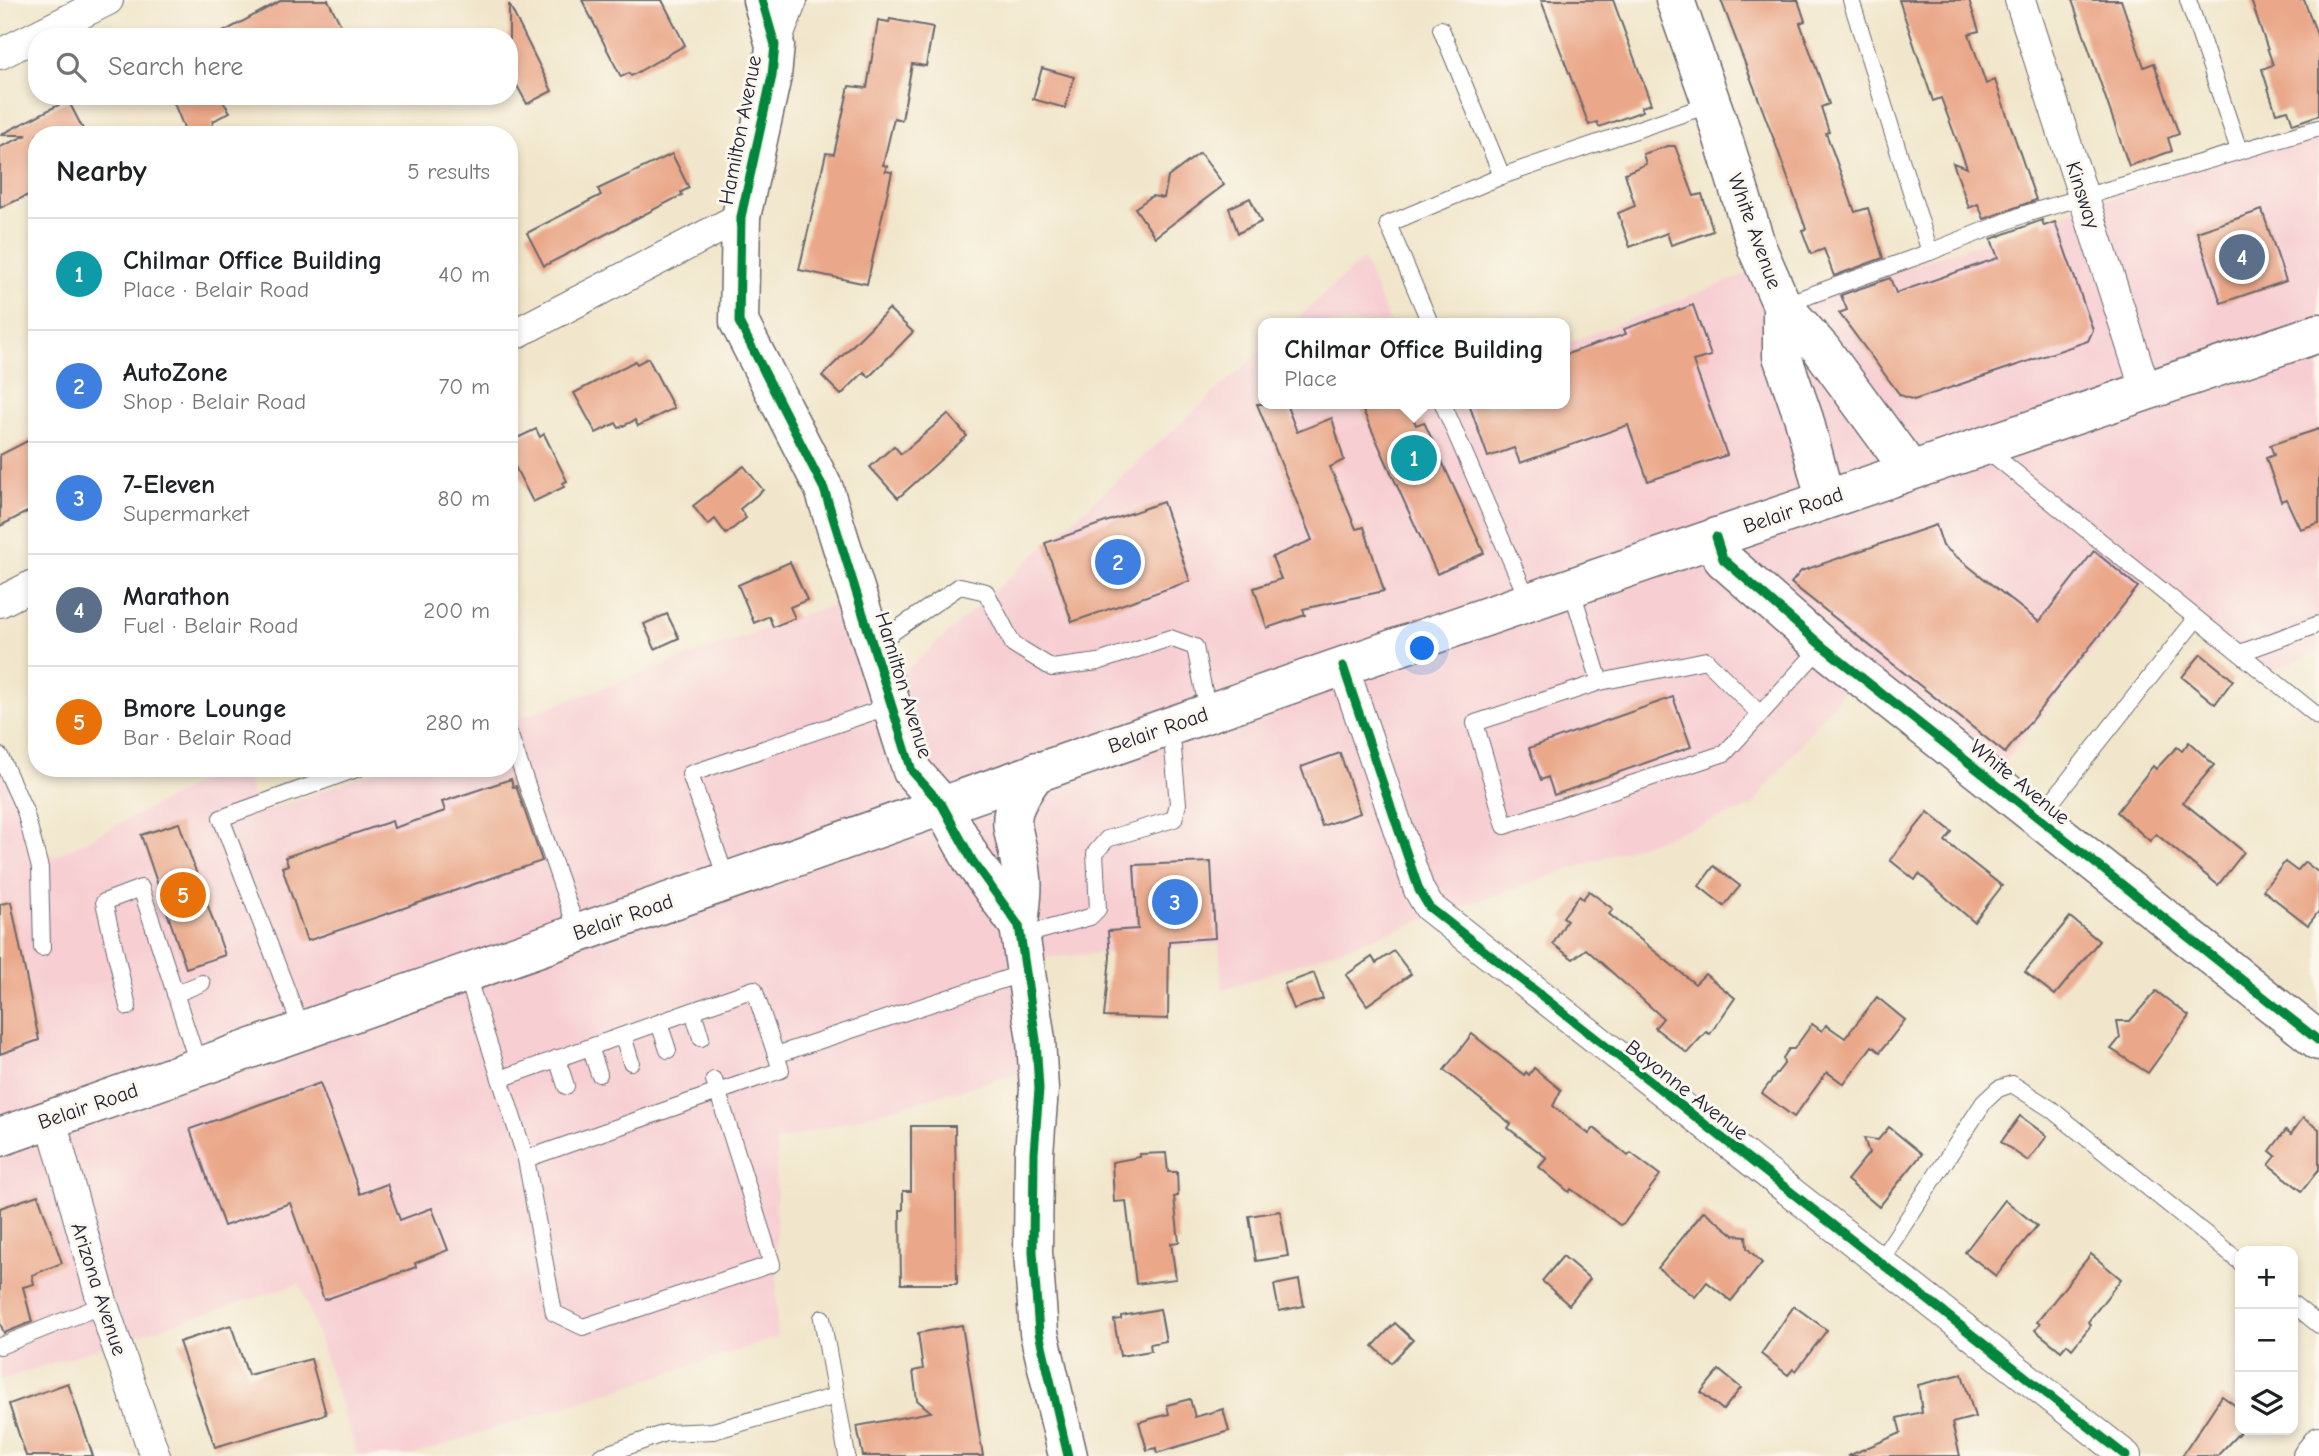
<!DOCTYPE html>
<html lang="en">
<head>
<meta charset="utf-8">
<style>
  :root { --surface:#fff; --page:#f2f2f2; --text:#202124; --muted:#757577; --line:#e0e0e0; --accent:#b45309 }
  body { margin:0; font-family:"Comic Neue",sans-serif; background:var(--page); color:var(--text) }
  .controls { position:absolute; right:21px; bottom:21px; display:grid; overflow:hidden; border-radius:14px; box-shadow:0 4px 10px #0003 }
  .controls button { width:63px; height:63px; display:grid; place-items:center; padding:0; border:0; border-bottom:2px solid var(--line); background:var(--surface); color:var(--text); font:35px sans-serif }
  .you { position:absolute; left:1423px; top:649px; width:24px; height:24px; margin:-18px; border:5px solid #fff; border-radius:50%; background:#1a73e8; box-shadow:0 0 0 10px #1a73e833 }
  .badge { display:grid; place-items:center; width:46px; height:46px; border-radius:50%; background:var(--accent); color:#fff; font-size:23px; font-weight:700 }
  .pin { position:absolute; translate:-50% -50%; border:4px solid #fff; box-shadow:0 2px 7px #0006 }
  .popup { position:absolute; left:1258px; top:318px; width:312px; height:91px; box-sizing:border-box; display:grid; place-content:center; border-radius:14px; background:var(--surface); filter:drop-shadow(0 2px 5px #0005); font-size:23px; white-space:nowrap; color:var(--muted) }
  .popup b { font-size:26px; color:var(--text) }
  .popup::after { content:''; position:absolute; left:50%; top:100%; margin-left:-14px; border:14px solid transparent; border-top-color:var(--surface) }
  .list { margin:0; padding:0; list-style:none }
  h2 { display:flex; justify-content:space-between; align-items:center; height:91px; margin:0; padding:0 28px; font-size:30px }
  h2 small { font-size:23px; font-weight:400; color:var(--muted) }
  .list li { display:grid; grid-template-columns:46px 1fr auto; gap:21px; align-items:center; box-sizing:border-box; height:112px; padding:0 28px; border-top:2px solid var(--line) }
  .list b { display:block; font-size:26px; white-space:nowrap }
  .list p { margin:0; font-size:23px; white-space:nowrap; color:var(--muted) }
  .list em { font-size:23px; font-style:normal; color:var(--muted) }
  .icon { flex:none; width:38px; height:38px; fill:none; stroke:currentColor; stroke-width:2; stroke-linecap:round; stroke-linejoin:round }
  .map { position:relative; flex:none; width:2319px; height:1456px; overflow:hidden }
  .search { position:absolute; background:var(--surface); box-shadow:0 4px 10px #0003; left:28px; top:28px; width:490px; height:77px; display:flex; align-items:center; gap:18px; box-sizing:border-box; padding:0 24px; border-radius:28px; color:var(--muted); font-size:26px }
  .panel { position:absolute; background:var(--surface); box-shadow:0 4px 10px #0003; left:28px; top:126px; width:490px; height:651px; border-radius:28px }
  .map>svg:first-child { display:block }
</style>
</head>
<body>
<div class="map">
<svg width="2319" height="1456" viewBox="0 0 2319 1456">
  <rect width="100%" height="100%" fill="#fbf7ec"/>
  <filter id="ink" filterUnits="userSpaceOnUse"><feTurbulence type="fractalNoise" baseFrequency=".0143" numOctaves="2"/><feDisplacementMap in="SourceGraphic" scale="14" xChannelSelector="R" yChannelSelector="G"/><feConvolveMatrix kernelMatrix="1 2 1 2 8 2 1 2 1" color-interpolation-filters="sRGB"/></filter>
  <filter id="wash" filterUnits="userSpaceOnUse"><feTurbulence type="fractalNoise" baseFrequency=".00686" numOctaves="4" result="noise"/><feDisplacementMap in="SourceGraphic" scale="28" xChannelSelector="R" yChannelSelector="G"/><feGaussianBlur stdDeviation="1.57" result="paint"/><feColorMatrix in="noise" values="0 0 0 0 0 0 0 0 0 0 0 0 0 0 0 0 0 1.4 0 .05"/><feComposite in="paint" operator="in"/></filter>
  <g filter="url(#wash)">
    <rect width="100%" height="100%" fill="#f1e6cb"/>
    <g fill="#f7cfd3">
      <path d="M 2319,128 L 2319,652 L 2249,680 L 2202,645 L 2148,581 L 1990,781 L 1856,674 L 1751,807 L 1222,990 L 1219,944 L 1027,959 L 1035,1069 L 776,1141 L 777,1338 L 410,1456 L 358,1456 L 300,1283 L 0,1380 L 0,751 L 52,858 L 228,768 L 242,768 L 260,813 L 384,768 L 509,768 L 509,722 L 863,593 L 889,686 L 1263,349 L 1264,404 L 1564,404 L 1565,344 L 1768,266 L 1794,305 Z"/>
      <path d="M 1363,259 L 1390,323 L 1292,323 Z"/>
    </g>
    <g id="blocks">
      <g fill="#eaa789">
        <path d="M 282,0 L 328,0 L 347,37 L 214,37 Z"/>
        <path d="M 582,0 L 662,0 L 685,45 L 631,76 L 629,73 L 621,77 Z"/>
        <path d="M 1541,0 L 1613,0 L 1651,104 L 1641,107 L 1643,111 L 1599,127 L 1597,122 L 1589,125 Z"/>
        <path d="M 1721,0 L 1798,0 L 1805,21 L 1800,23 L 1829,104 L 1821,107 L 1829,132 L 1826,133 L 1855,212 L 1868,208 L 1883,258 L 1834,276 L 1824,249 L 1811,254 L 1802,230 L 1806,229 L 1776,145 Z"/>
        <path d="M 1899,0 L 1969,0 L 1979,31 L 1969,34 L 1986,84 L 1995,80 L 2036,200 L 1984,219 L 1978,204 L 1969,208 L 1953,163 L 1967,168 L 1941,98 L 1933,101 Z"/>
        <path d="M 2072,0 L 2121,0 L 2144,67 L 2154,63 L 2175,123 L 2179,134 L 2168,138 L 2172,151 L 2129,166 Z"/>
        <path d="M 2251,0 L 2304,0 L 2319,40 L 2319,115 L 2293,124 L 2288,110 L 2276,113 L 2262,69 L 2273,65 Z"/>
        <path d="M 509,4 L 552,91 L 527,104 L 509,71 Z"/>
        <path d="M 890,19 L 933,27 L 926,66 L 912,64 L 902,120 L 894,118 L 883,165 L 887,166 L 885,171 L 892,172 L 867,284 L 799,270 L 826,153 L 834,154 L 849,86 L 867,88 L 878,20 L 889,22 Z"/>
        <path d="M 1042,68 L 1074,77 L 1065,108 L 1033,99 Z"/>
        <path d="M 171,96 L 219,96 L 230,112 L 213,121 L 212,135 L 187,135 Z"/>
        <path d="M 68,100 L 86,135 L 37,135 L 37,191 L 0,208 L 0,147 L 27,135 L 0,135 Z"/>
        <path d="M 1668,146 L 1675,146 L 1694,196 L 1702,194 L 1713,231 L 1671,245 L 1667,233 L 1630,247 L 1618,213 L 1635,206 L 1625,173 L 1646,164 L 1643,154 Z"/>
        <path d="M 1200,153 L 1224,185 L 1155,237 L 1135,208 L 1152,196 L 1164,198 L 1168,177 Z"/>
        <path d="M 672,154 L 689,188 L 681,192 L 682,195 L 544,266 L 527,233 L 601,195 L 598,189 Z"/>
        <path d="M 1250,198 L 1261,222 L 1238,233 L 1229,208 Z"/>
        <path d="M 2262,210 L 2286,281 L 2221,303 L 2197,232 Z"/>
        <path d="M 2042,220 L 2044,226 L 2055,222 L 2093,330 L 2088,341 L 1914,400 L 1900,395 L 1839,313 L 1847,310 L 1841,295 L 1890,278 L 1896,293 L 1998,258 L 1991,239 Z"/>
        <path d="M 1693,305 L 1711,356 L 1693,361 L 1727,455 L 1648,481 L 1628,425 L 1520,463 L 1514,448 L 1488,457 L 1469,404 L 1564,404 L 1564,355 L 1626,334 L 1624,329 Z"/>
        <path d="M 889,309 L 913,332 L 869,377 L 864,372 L 841,395 L 822,376 Z"/>
        <path d="M 648,358 L 674,408 L 638,426 L 635,420 L 619,428 L 616,423 L 596,433 L 574,393 L 635,361 L 637,364 Z"/>
        <path d="M 1257,404 L 1286,404 L 1297,432 L 1332,418 L 1344,460 L 1330,467 L 1356,529 L 1364,527 L 1384,591 L 1303,609 L 1305,615 L 1267,628 L 1254,588 L 1281,579 L 1272,557 L 1312,540 Z"/>
        <path d="M 1360,404 L 1407,404 L 1416,425 L 1424,422 L 1484,553 L 1437,574 Z"/>
        <path d="M 948,414 L 967,436 L 898,498 L 870,467 L 894,446 L 901,454 Z"/>
        <path d="M 536,429 L 540,437 L 544,434 L 567,481 L 563,483 L 564,487 L 533,502 L 509,455 L 509,442 Z"/>
        <path d="M 2319,429 L 2319,523 L 2300,529 L 2286,499 L 2281,501 L 2266,458 L 2274,455 L 2270,445 Z"/>
        <path d="M 37,436 L 37,507 L 0,526 L 0,455 Z"/>
        <path d="M 744,466 L 763,490 L 740,509 L 746,518 L 726,534 L 715,519 L 708,525 L 693,506 Z"/>
        <path d="M 1163,502 L 1190,581 L 1072,622 L 1045,543 Z"/>
        <path d="M 1936,525 L 1943,546 L 2039,622 L 2094,551 L 2138,587 L 2005,753 L 1791,583 L 1801,571 Z"/>
        <path d="M 790,562 L 807,600 L 790,607 L 795,618 L 773,627 L 769,616 L 754,623 L 738,585 Z"/>
        <path d="M 667,614 L 679,638 L 655,649 L 644,624 Z"/>
        <path d="M 2201,654 L 2233,680 L 2215,704 L 2182,677 Z"/>
        <path d="M 1673,697 L 1691,747 L 1554,795 L 1548,777 L 1541,780 L 1529,748 Z"/>
        <path d="M 2189,742 L 2214,765 L 2183,802 L 2244,852 L 2218,885 L 2156,834 L 2150,841 L 2117,812 L 2153,766 L 2156,769 L 2171,753 L 2177,747 L 2182,751 Z"/>
        <path d="M 1340,753 L 1360,813 L 1322,826 L 1301,767 Z"/>
        <path d="M 511,779 L 513,787 L 516,786 L 542,861 L 307,941 L 282,867 L 288,865 L 285,857 L 392,821 L 394,828 L 445,811 L 442,802 Z"/>
        <path d="M 1928,812 L 1952,832 L 1945,841 L 2002,886 L 1974,922 L 1919,874 L 1915,880 L 1890,860 Z"/>
        <path d="M 179,823 L 225,955 L 186,968 L 141,835 Z"/>
        <path d="M 1211,862 L 1215,938 L 1169,941 L 1168,1019 L 1104,1017 L 1110,957 L 1108,931 L 1138,929 L 1134,865 Z"/>
        <path d="M 2285,862 L 2297,871 L 2305,862 L 2319,873 L 2319,911 L 2308,925 L 2263,890 Z"/>
        <path d="M 1714,866 L 1740,886 L 1724,906 L 1699,886 Z"/>
        <path d="M 1589,891 L 1613,909 L 1609,914 L 1695,984 L 1705,974 L 1735,998 L 1710,1034 L 1706,1032 L 1687,1053 L 1655,1028 L 1663,1018 L 1586,949 L 1573,959 L 1553,944 L 1567,920 L 1563,917 L 1579,896 L 1583,899 Z"/>
        <path d="M 11,902 L 39,1040 L 0,1054 L 0,904 Z"/>
        <path d="M 2070,917 L 2099,941 L 2055,995 L 2025,972 Z"/>
        <path d="M 1394,951 L 1411,974 L 1367,1005 L 1346,975 L 1372,957 L 1376,963 Z"/>
        <path d="M 1314,973 L 1323,999 L 1294,1009 L 1284,984 Z"/>
        <path d="M 2156,991 L 2189,1016 L 2148,1073 L 2111,1049 L 2120,1038 L 2117,1021 L 2130,1021 Z"/>
        <path d="M 1877,997 L 1905,1020 L 1880,1052 L 1872,1046 L 1844,1084 L 1827,1072 L 1794,1117 L 1762,1093 L 1784,1064 L 1783,1058 L 1789,1049 L 1794,1049 L 1812,1024 L 1822,1031 L 1826,1025 L 1845,1038 Z"/>
        <path d="M 1472,1034 L 1524,1075 L 1526,1072 L 1529,1075 L 1534,1068 L 1561,1090 L 1553,1106 L 1589,1134 L 1594,1128 L 1628,1156 L 1631,1153 L 1660,1175 L 1625,1222 L 1620,1225 L 1571,1189 L 1569,1192 L 1539,1167 L 1547,1158 L 1508,1128 L 1511,1124 L 1444,1070 Z"/>
        <path d="M 320,1083 L 360,1194 L 387,1184 L 400,1220 L 432,1208 L 448,1250 L 415,1263 L 416,1267 L 324,1300 L 290,1203 L 224,1226 L 190,1129 Z"/>
        <path d="M 2020,1116 L 2047,1136 L 2028,1161 L 2001,1142 Z"/>
        <path d="M 2303,1118 L 2319,1129 L 2319,1169 L 2302,1191 L 2269,1165 L 2276,1156 L 2270,1151 L 2286,1130 L 2291,1134 Z"/>
        <path d="M 911,1126 L 955,1126 L 957,1284 L 901,1284 L 900,1210 L 903,1210 L 903,1191 L 911,1191 Z"/>
        <path d="M 1889,1127 L 1922,1154 L 1879,1207 L 1847,1180 L 1869,1153 L 1864,1138 L 1878,1140 Z"/>
        <path d="M 1166,1153 L 1168,1172 L 1177,1172 L 1178,1196 L 1174,1197 L 1179,1242 L 1171,1243 L 1176,1279 L 1136,1284 L 1126,1201 L 1114,1202 L 1112,1162 L 1140,1157 L 1140,1154 Z"/>
        <path d="M 38,1195 L 62,1263 L 32,1275 L 34,1284 L 23,1287 L 32,1322 L 4,1333 L 0,1323 L 0,1208 Z"/>
        <path d="M 2005,1200 L 2037,1226 L 1996,1276 L 1965,1252 Z"/>
        <path d="M 1280,1211 L 1288,1256 L 1256,1261 L 1249,1216 Z"/>
        <path d="M 1704,1211 L 1734,1235 L 1746,1236 L 1747,1248 L 1762,1263 L 1731,1301 L 1707,1282 L 1695,1297 L 1658,1268 Z"/>
        <path d="M 2091,1254 L 2121,1279 L 2088,1322 L 2091,1325 L 2072,1349 L 2067,1344 L 2061,1351 L 2035,1330 L 2040,1324 L 2037,1322 Z"/>
        <path d="M 1563,1256 L 1590,1279 L 1569,1305 L 1542,1281 Z"/>
        <path d="M 1299,1280 L 1304,1306 L 1279,1311 L 1274,1285 Z"/>
        <path d="M 1794,1306 L 1827,1330 L 1796,1371 L 1793,1369 L 1788,1375 L 1761,1354 Z"/>
        <path d="M 1160,1309 L 1166,1341 L 1150,1344 L 1151,1351 L 1120,1356 L 1114,1320 L 1121,1319 L 1121,1316 Z"/>
        <path d="M 1395,1323 L 1413,1340 L 1391,1363 L 1373,1346 Z"/>
        <path d="M 231,1325 L 248,1375 L 311,1359 L 326,1414 L 215,1447 L 179,1342 Z"/>
        <path d="M 962,1325 L 983,1456 L 863,1456 L 857,1426 L 931,1412 L 917,1400 L 913,1371 L 923,1369 L 918,1333 Z"/>
        <path d="M 1719,1370 L 1741,1388 L 1723,1410 L 1701,1392 Z"/>
        <path d="M 1962,1374 L 1975,1417 L 1952,1423 L 1960,1456 L 1848,1456 L 1901,1433 L 1897,1418 L 1922,1412 L 1918,1385 Z"/>
        <path d="M 68,1383 L 93,1456 L 26,1456 L 9,1404 Z"/>
        <path d="M 2222,1396 L 2240,1409 L 2240,1432 L 2217,1456 L 2182,1456 Z"/>
        <path d="M 1190,1399 L 1195,1417 L 1223,1409 L 1229,1431 L 1157,1453 L 1156,1448 L 1147,1450 L 1139,1422 L 1169,1414 L 1167,1405 Z"/>
      </g>
    </g>
  </g>
  <g filter="url(#ink)">
    <use href="#blocks" fill-opacity="0" stroke="#6a676d" stroke-width="2"/>
    <g fill="none" stroke-linecap="round" stroke-linejoin="round">
      <g stroke="#6a676d" stroke-width="18">
        <g id="service">
          <path d="M 1851,0 L 1930,252"/>
          <path d="M 2188,0 L 2239,150"/>
          <path d="M 1441,29 L 1502,176"/>
          <path d="M 1783,305 L 1930,252 L 2025,214 L 2319,128"/>
          <path d="M 1430,323 L 1388,224 L 1502,176 L 1711,104"/>
          <path d="M 1443,404 L 1529,602"/>
          <path d="M 1986,449 L 2319,717"/>
          <path d="M 1571,587 L 1600,682"/>
          <path d="M 874,645 L 960,586 L 986,592 L 1013,644 L 1052,668 L 1098,662 L 1170,638 L 1195,647 L 1208,712"/>
          <path d="M 2240,653 L 2319,624"/>
          <path d="M 1760,714 L 1706,660 L 1600,682 L 1475,723 L 1505,826 L 1725,753 L 1822,646"/>
          <path d="M 509,733 L 578,933"/>
          <path d="M 0,756 L 25,811 L 40,868 L 42,948"/>
          <path d="M 2038,819 L 2196,619"/>
          <path d="M 727,881 L 690,774 L 893,705"/>
          <path d="M 1021,936 L 1090,917 L 1098,909 L 1095,853 L 1107,839 L 1174,819 L 1178,804 L 1171,727"/>
          <path d="M 466,973 L 526,1159 L 781,1070 L 754,989 L 500,1079"/>
          <path d="M 175,994 L 202,983"/>
          <path d="M 128,1007 L 104,902 L 141,888 L 199,1067"/>
          <path d="M 693,1011 L 701,1038"/>
          <path d="M 659,1023 L 668,1050"/>
          <path d="M 302,1030 L 221,818 L 359,768"/>
          <path d="M 623,1036 L 631,1062"/>
          <path d="M 590,1047 L 599,1074"/>
          <path d="M 776,1055 L 1026,972"/>
          <path d="M 557,1058 L 566,1086"/>
          <path d="M 526,1159 L 554,1313 L 583,1327 L 772,1264 L 714,1080"/>
          <path d="M 1878,1264 L 1984,1102 L 1998,1089 L 2012,1084 L 2051,1109 L 2240,1262"/>
          <path d="M 2293,1304 L 2319,1325"/>
          <path d="M 822,1318 L 847,1456"/>
          <path d="M 0,1346 L 103,1305"/>
          <path d="M 601,1456 L 665,1433 L 713,1431 L 836,1396"/>
        </g>
      </g>
      <g stroke="#6a676d" stroke-width="32">
        <g id="minor">
          <path d="M 2020,0 L 2146,391"/>
          <path d="M 775,45 L 792,0"/>
          <path d="M 0,54 L 108,0"/>
          <path d="M 509,337 L 741,217"/>
          <path d="M 0,602 L 37,583"/>
          <path d="M 1343,666 L 1419,890 L 1429,907 L 2126,1456"/>
          <path d="M 51,1120 L 103,1305 L 155,1456"/>
          <path d="M 2308,1456 L 2319,1442"/>
        </g>
      </g>
      <g stroke="#6a676d" stroke-width="41">
        <g id="tertiary">
          <path d="M 762,0 L 775,45 L 772,76 L 741,217 L 739,322 L 824,489 L 912,771 L 942,805 L 972,860 L 1019,926 L 1036,1040 L 1039,1089 L 1034,1153 L 1033,1252 L 1039,1333 L 1068,1456"/>
          <path d="M 1675,0 L 1717,119 L 1757,248 L 1782,305 L 1822,350 L 1910,470"/>
          <path d="M 1716,537 L 1723,559 L 1822,646 L 2319,1041"/>
        </g>
      </g>
      <g stroke="#6a676d" stroke-width="41">
        <g id="primary">
          <path d="M 1782,305 L 1782,356 L 1804,419 L 1825,499"/>
          <path d="M 1019,926 C 1020,910 1024,892 1022,877 C 1016,819 997,825 1037,771"/>
          <path d="M 0,1137 C 772,865 1543,593 2319,333"/>
        </g>
      </g>
      <use href="#service" stroke="#fff" stroke-width="16"/>
      <use href="#minor" stroke="#fff" stroke-width="30"/>
      <use href="#tertiary" stroke="#fff" stroke-width="38"/>
      <use href="#primary" stroke="#fff" stroke-width="38"/>
      <g stroke="#fbf7ec" stroke-width="13">
        <g id="cycleway">
          <path d="M 762,0 L 775,45 L 772,76 L 741,217 L 739,322 L 824,489 L 912,771 L 942,805 L 972,860 L 1019,926 L 1036,1040 L 1039,1089 L 1034,1153 L 1033,1252 L 1039,1333 L 1068,1456"/>
          <path d="M 1716,537 L 1723,559 L 1822,646 L 2319,1041"/>
          <path d="M 1343,666 L 1419,890 L 1429,907 L 2126,1456"/>
        </g>
      </g>
      <use href="#cycleway" stroke="#00873e" stroke-width="9"/>
    </g>
  </g>
  <g text-anchor="middle" stroke-width="6" stroke-linejoin="round" paint-order="stroke">
    <g font-size="21" fill="#22223b" stroke="#fbf7ec">
      <text transform="translate(740 130) rotate(-79)" y="7">Hamilton Avenue</text>
      <text transform="translate(2083 195) rotate(72)" y="7">Kinsway</text>
      <text transform="translate(1755 231) rotate(70)" y="7">White Avenue</text>
      <text transform="translate(1793 510) rotate(-19)" y="7">Belair Road</text>
      <text transform="translate(904 685) rotate(73)" y="7">Hamilton Avenue</text>
      <text transform="translate(1158 730) rotate(-19)" y="7">Belair Road</text>
      <text transform="translate(2020 782) rotate(39)" y="7">White Avenue</text>
      <text transform="translate(623 917) rotate(-19)" y="7">Belair Road</text>
      <text transform="translate(1687 1090) rotate(38)" y="7">Bayonne Avenue</text>
      <text transform="translate(88 1106) rotate(-19)" y="7">Belair Road</text>
      <text transform="translate(99 1289) rotate(72)" y="7">Arizona Avenue</text>
    </g>
  </g>
</svg>
<div class="controls">
<button>+</button>
<button>−</button>
<button><svg class="icon" aria-label="layers" viewBox="0 0 24 24"><path d="M12 4l9 5-9 5-9-5zM3 14l9 5 9-5"/></svg></button>
</div>
<div class="you"></div>
<div class="pin badge" style="left:1414px;top:458px;background:#0f9aa8">1</div>
<div class="popup"><b>Chilmar Office Building</b>Place</div>
<div class="pin badge" style="left:1118px;top:562px;background:#3f7fe0">2</div>
<div class="pin badge" style="left:1175px;top:902px;background:#3f7fe0">3</div>
<div class="pin badge" style="left:2242px;top:257px;background:#5c6f8a">4</div>
<div class="pin badge" style="left:183px;top:895px;background:#e8710a">5</div>
<div class="search"><svg class="icon" aria-label="search" viewBox="0 0 24 24"><circle cx="10" cy="10" r="6"/><path d="M15 15l6 6"/></svg>Search here</div>
<section class="panel">
<h2>Nearby<small>5 results</small></h2>
<ul class="list">
<li><span class="badge" style="background:#0f9aa8">1</span><div><b>Chilmar Office Building</b><p>Place · Belair Road</p></div><em>40 m</em></li>
<li><span class="badge" style="background:#3f7fe0">2</span><div><b>AutoZone</b><p>Shop · Belair Road</p></div><em>70 m</em></li>
<li><span class="badge" style="background:#3f7fe0">3</span><div><b>7-Eleven</b><p>Supermarket</p></div><em>80 m</em></li>
<li><span class="badge" style="background:#5c6f8a">4</span><div><b>Marathon</b><p>Fuel · Belair Road</p></div><em>200 m</em></li>
<li><span class="badge" style="background:#e8710a">5</span><div><b>Bmore Lounge</b><p>Bar · Belair Road</p></div><em>280 m</em></li>
</ul>
</section>
</div>
</body>
</html>
